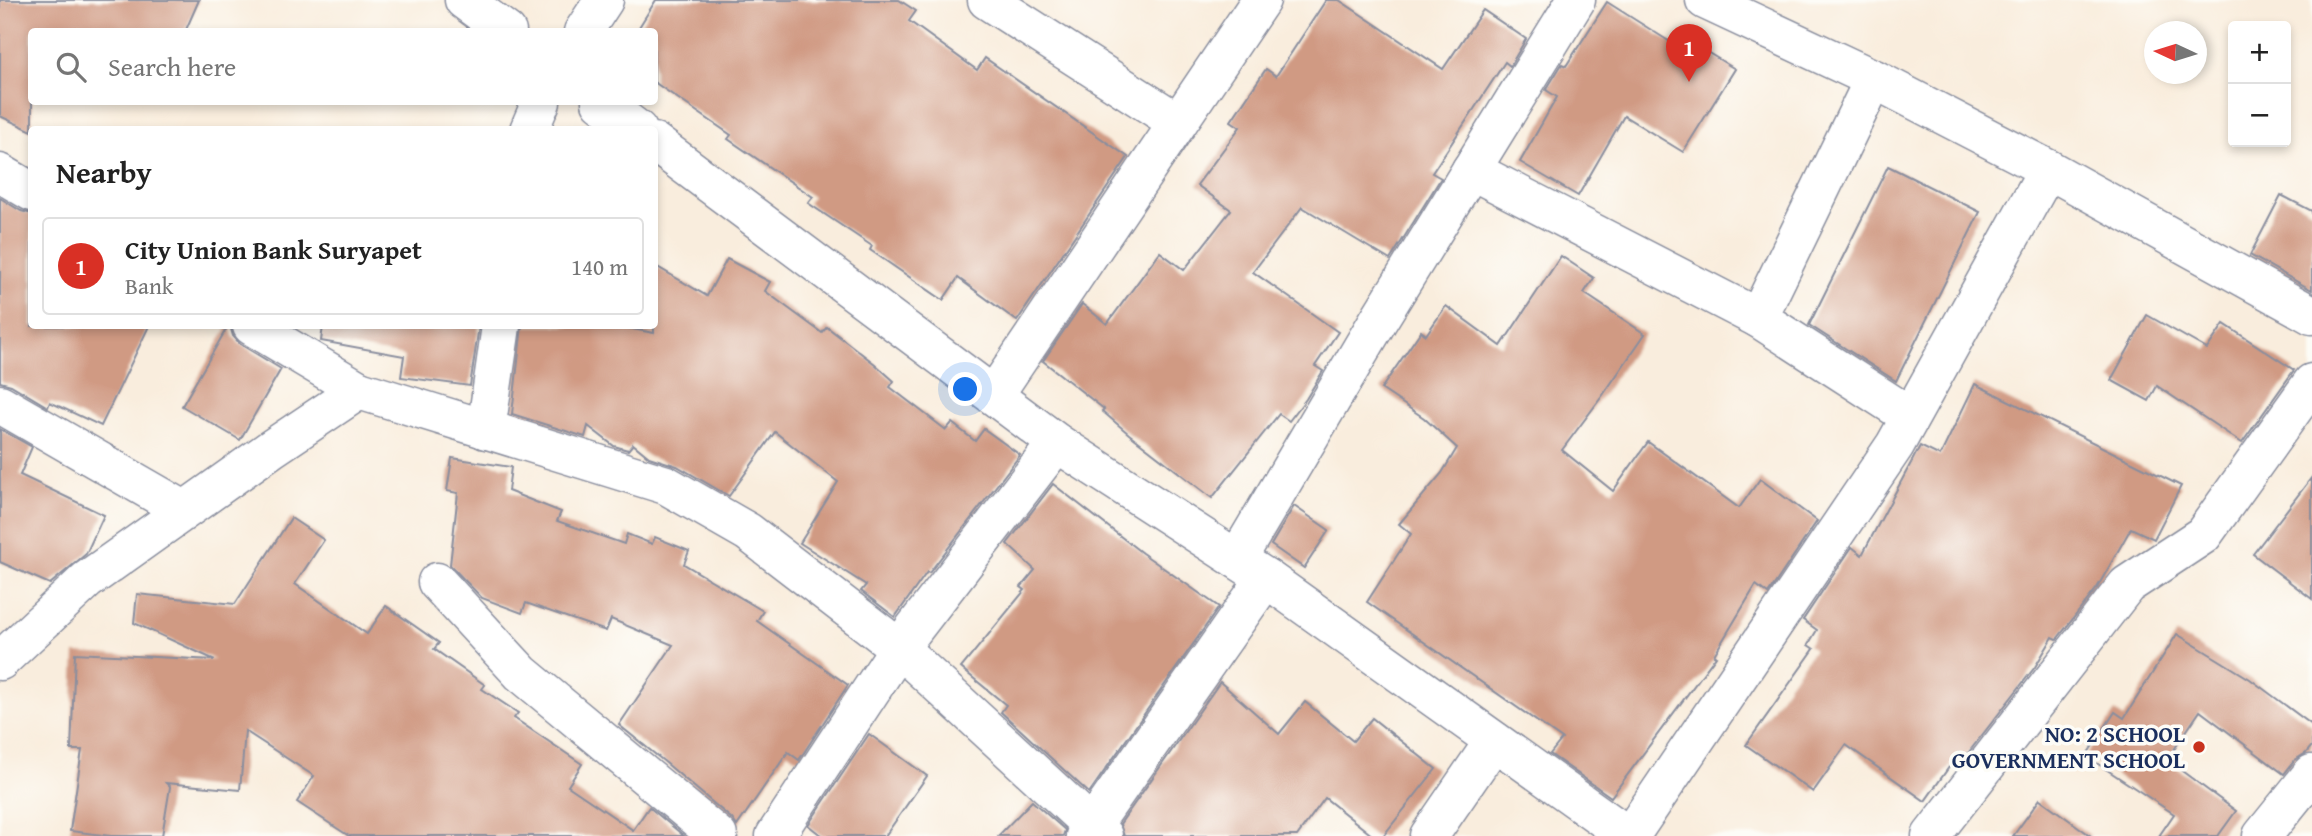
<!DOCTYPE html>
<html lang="en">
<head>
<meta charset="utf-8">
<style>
  :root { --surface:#fff; --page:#f2f2f2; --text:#222; --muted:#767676; --line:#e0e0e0; --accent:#d93025 }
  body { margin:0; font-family:"Gentium Book Plus",serif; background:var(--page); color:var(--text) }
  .controls { position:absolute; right:21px; top:21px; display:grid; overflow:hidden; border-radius:7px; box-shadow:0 4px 10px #0003 }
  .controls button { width:63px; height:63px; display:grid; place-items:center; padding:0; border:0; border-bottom:2px solid var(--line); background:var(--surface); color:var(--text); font:35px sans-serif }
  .compass { position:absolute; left:2144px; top:21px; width:63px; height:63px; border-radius:50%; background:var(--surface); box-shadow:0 4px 10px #0003; rotate:274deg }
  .you { position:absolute; left:966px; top:390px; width:24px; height:24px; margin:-18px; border:5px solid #fff; border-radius:50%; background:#1a73e8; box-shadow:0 0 0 10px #1a73e833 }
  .badge { display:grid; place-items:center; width:46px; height:46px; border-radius:50%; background:var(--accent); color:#fff; font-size:23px; font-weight:700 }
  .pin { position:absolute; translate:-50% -58px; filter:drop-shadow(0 2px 4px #0008) }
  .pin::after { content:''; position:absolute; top:37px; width:24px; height:21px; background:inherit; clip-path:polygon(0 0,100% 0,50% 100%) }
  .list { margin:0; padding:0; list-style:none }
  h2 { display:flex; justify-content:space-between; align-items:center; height:91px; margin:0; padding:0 28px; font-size:30px }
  h2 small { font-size:23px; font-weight:400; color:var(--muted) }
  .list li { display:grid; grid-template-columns:46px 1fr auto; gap:21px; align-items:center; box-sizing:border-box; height:98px; margin:0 14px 14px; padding:0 14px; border:2px solid var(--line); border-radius:7px }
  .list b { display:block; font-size:26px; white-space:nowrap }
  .list p { margin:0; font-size:23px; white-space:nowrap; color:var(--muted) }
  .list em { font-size:23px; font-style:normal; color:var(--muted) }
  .icon { flex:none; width:38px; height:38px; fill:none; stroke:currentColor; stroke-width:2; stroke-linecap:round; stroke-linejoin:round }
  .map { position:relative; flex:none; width:2312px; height:836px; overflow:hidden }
  .search { position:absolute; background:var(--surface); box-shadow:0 4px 10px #0003; left:28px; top:28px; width:630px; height:77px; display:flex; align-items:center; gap:18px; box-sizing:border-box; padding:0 24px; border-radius:7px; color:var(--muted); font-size:26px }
  .panel { position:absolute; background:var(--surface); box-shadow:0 4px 10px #0003; left:28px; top:126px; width:630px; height:203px; border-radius:7px }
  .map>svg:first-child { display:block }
</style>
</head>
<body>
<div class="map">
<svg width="2312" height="836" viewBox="0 0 2312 836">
  <rect width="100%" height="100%" fill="#fdfcf7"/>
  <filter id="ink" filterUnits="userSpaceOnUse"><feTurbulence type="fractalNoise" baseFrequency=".0143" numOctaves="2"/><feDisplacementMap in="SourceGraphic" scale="14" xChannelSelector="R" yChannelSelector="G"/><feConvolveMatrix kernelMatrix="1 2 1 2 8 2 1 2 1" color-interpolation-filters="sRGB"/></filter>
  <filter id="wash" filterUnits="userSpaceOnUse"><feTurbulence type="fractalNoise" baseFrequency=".00686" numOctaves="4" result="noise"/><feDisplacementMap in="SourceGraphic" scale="28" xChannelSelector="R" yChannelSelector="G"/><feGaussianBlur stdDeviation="1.57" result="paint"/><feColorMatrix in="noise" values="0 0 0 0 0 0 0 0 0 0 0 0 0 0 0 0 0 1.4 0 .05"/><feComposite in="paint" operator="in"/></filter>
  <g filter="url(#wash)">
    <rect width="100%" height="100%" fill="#f9eddd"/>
    <g id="blocks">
      <g fill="#d09a83">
        <path d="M 0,0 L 199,0 L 185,32 L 32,32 L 32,131 L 0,116 Z"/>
        <path d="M 656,0 L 899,0 L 916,11 L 909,21 L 977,70 L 985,58 L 1128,157 L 1017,321 L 958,278 L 943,300 L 870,250 L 872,246 L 808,203 L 813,197 L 728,139 L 731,135 L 654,82 L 654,32 L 636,32 Z"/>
        <path d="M 1326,0 L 1339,0 L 1443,69 L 1483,10 L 1526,39 L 1510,66 L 1505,62 L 1432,173 L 1441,178 L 1390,260 L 1302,207 L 1253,272 L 1338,332 L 1315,366 L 1323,371 L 1306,399 L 1289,421 L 1279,414 L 1212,498 L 1129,434 L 1102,411 L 1104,409 L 1043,361 L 1082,304 L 1107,324 L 1160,252 L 1184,270 L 1231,210 L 1197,185 L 1240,127 L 1231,121 L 1266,69 L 1276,76 Z"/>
        <path d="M 1607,2 L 1686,52 L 1692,43 L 1735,69 L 1683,152 L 1624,116 L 1578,196 L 1520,162 L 1557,97 L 1546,90 L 1562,64 L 1566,66 Z"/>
        <path d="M 1888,166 L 1980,212 L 1896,381 L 1809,325 Z"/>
        <path d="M 2281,195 L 2312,211 L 2312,290 L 2250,255 Z"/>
        <path d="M 0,198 L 21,211 L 32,214 L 32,326 L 149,326 L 101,426 L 50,402 L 48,407 L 11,385 L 0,382 Z"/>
        <path d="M 1561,256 L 1594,278 L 1584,293 L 1645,334 L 1603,395 L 1562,450 L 1613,491 L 1648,442 L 1739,508 L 1760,479 L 1817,521 L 1768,594 L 1756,585 L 1714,655 L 1716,656 L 1611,797 L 1550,754 L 1562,739 L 1367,602 L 1411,534 L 1399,524 L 1442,473 L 1457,448 L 1424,418 L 1381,389 L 1421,331 L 1426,335 L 1446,306 L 1501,346 Z"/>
        <path d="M 727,259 L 770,282 L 765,291 L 822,333 L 827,327 L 875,364 L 894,381 L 890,387 L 946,430 L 952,423 L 975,441 L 984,429 L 1020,455 L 929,573 L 927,572 L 895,617 L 861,591 L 866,585 L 800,543 L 838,482 L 775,432 L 729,496 L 677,466 L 649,457 L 633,444 L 628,450 L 614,446 L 588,426 L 585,437 L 512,414 L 522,326 L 616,326 L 654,333 L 654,265 L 707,296 Z"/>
        <path d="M 2147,315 L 2207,349 L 2224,324 L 2294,370 L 2242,443 L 2157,386 L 2149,401 L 2111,380 Z"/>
        <path d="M 228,326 L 230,326 L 233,336 L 240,344 L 281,369 L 240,440 L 182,406 Z"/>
        <path d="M 323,326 L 479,326 L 470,386 L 401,377 L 404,356 L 321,341 Z"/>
        <path d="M 1975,384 L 2181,486 L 2154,539 L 2131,528 L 2097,588 L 2057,639 L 2053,637 L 2035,667 L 1965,757 L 1959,753 L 1925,801 L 1846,745 L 1813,792 L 1746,745 L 1814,649 L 1808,645 L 1817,630 L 1803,620 L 1852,547 L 1862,555 L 1920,446 L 1940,456 Z"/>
        <path d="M 0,429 L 32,447 L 20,475 L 104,515 L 86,554 L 50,584 L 0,562 Z"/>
        <path d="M 452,458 L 511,467 L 508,491 L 561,512 L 557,521 L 624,544 L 627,534 L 652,544 L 655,537 L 689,551 L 684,564 L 763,611 L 757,621 L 848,685 L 799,760 L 788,752 L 737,826 L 732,819 L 666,763 L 619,725 L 673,645 L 611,619 L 606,631 L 526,603 L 522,613 L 482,598 L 450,565 L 458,493 L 447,491 Z"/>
        <path d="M 2312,477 L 2312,599 L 2253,554 Z"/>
        <path d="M 1053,484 L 1142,553 L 1219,607 L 1089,793 L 1001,712 L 1006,705 L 961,668 L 1025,590 L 1021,587 L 1035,570 L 1007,544 Z"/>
        <path d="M 1294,506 L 1329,530 L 1304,568 L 1271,545 Z"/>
        <path d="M 291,518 L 324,540 L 295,584 L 367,634 L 386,606 L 439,643 L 434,649 L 485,685 L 482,689 L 518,713 L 514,718 L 582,764 L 568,786 L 633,830 L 649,807 L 684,836 L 349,836 L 297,802 L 314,776 L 245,731 L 240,790 L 166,783 L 170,787 L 162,836 L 111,836 L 70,831 L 82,750 L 71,750 L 75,653 L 215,660 L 134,623 L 137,594 L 235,604 Z"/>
        <path d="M 2177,634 L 2250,679 L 2312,725 L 2312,746 L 2306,753 L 2295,760 L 2284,774 L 2200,711 L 2167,760 L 2236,811 L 2218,836 L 2159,836 L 2174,814 L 2086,756 L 2115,712 L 2124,718 Z"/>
        <path d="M 1220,682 L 1279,734 L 1305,702 L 1353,741 L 1372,718 L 1436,769 L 1383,836 L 1373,836 L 1325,798 L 1297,836 L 1124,836 L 1120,824 Z"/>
        <path d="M 869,734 L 927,776 L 885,836 L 822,836 L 808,825 Z"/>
        <path d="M 2040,799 L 2091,836 L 2013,836 Z"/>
        <path d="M 1032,801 L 1065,830 L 1063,836 L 998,836 Z"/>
      </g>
    </g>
  </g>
  <g filter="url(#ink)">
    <use href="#blocks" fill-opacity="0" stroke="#8a8e9e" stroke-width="2"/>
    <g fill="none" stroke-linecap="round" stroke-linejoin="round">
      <g stroke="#8a8e9e" stroke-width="41">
        <g id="minor">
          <path d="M 464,0 L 507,32"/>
          <path d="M 987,0 L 1177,122"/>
          <path d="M 1705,0 L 1874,79 L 2048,169"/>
          <path d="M 583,32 L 604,0"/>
          <path d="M 601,102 L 638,130"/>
          <path d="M 529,130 L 541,102"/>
          <path d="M 654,142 L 1057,443 L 1266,578 L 1628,836"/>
          <path d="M 1471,170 L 1758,318 L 1874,79"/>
          <path d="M 0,173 L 32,192"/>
          <path d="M 1758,318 L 1910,416"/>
          <path d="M 252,326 L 359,390"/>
          <path d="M 994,395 L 1261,0"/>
          <path d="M 0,404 L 184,510"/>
          <path d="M 486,430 L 501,326"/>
          <path d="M 1237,559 L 1378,321 L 1576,0"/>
          <path d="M 437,582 L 521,673 L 718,836"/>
          <path d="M 0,661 L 87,580 L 271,449 L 359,390 L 666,485 L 748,532 L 899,648 L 1103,836"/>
          <path d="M 775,836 L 899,648 L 1057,443"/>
          <path d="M 1085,836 L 1266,578"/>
          <path d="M 1429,836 L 1494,741"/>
          <path d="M 1630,836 L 1895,445 L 2048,169 L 2312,315"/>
          <path d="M 1931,836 L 2127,585 L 2203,535 L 2312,383"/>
          <path d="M 2262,836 L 2312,774"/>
        </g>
      </g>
      <use href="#minor" stroke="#fff" stroke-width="38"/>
    </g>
  </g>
  <circle fill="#c8321e" stroke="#fdfcf7" stroke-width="2.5" cx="2199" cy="747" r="7"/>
  <g text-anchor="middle" stroke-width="7" stroke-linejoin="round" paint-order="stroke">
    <g font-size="23" font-weight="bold" fill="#1b2f5e" stroke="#fdfcf7" text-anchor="end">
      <text x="2185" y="742">NO: 2 SCHOOL<tspan x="2185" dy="26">GOVERNMENT SCHOOL</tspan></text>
    </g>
  </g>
</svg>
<div class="controls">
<button>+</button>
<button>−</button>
</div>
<svg class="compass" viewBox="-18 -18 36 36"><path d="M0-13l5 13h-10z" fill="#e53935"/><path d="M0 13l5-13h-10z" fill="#767676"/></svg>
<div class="you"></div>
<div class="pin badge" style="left:1689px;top:82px">1</div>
<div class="search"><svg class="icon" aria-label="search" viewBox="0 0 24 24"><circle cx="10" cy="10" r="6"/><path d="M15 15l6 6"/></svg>Search here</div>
<section class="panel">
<h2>Nearby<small></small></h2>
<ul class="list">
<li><span class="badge">1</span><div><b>City Union Bank Suryapet</b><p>Bank</p></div><em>140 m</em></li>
</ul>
</section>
</div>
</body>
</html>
